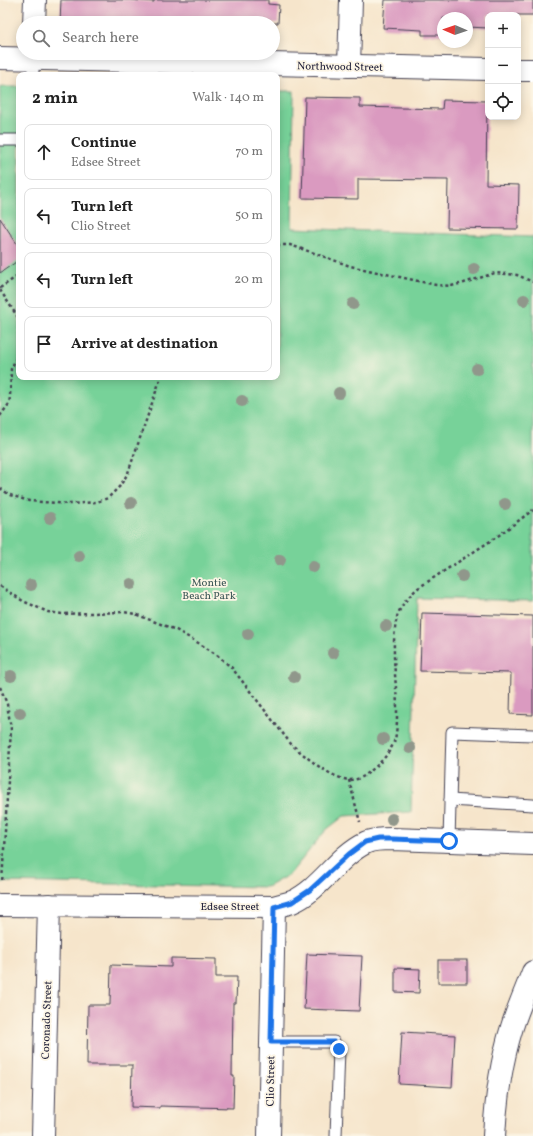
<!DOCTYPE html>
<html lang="en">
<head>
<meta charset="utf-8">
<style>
  :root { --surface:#fff; --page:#f2f2f2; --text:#222; --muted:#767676; --line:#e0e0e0 }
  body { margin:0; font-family:Vollkorn,serif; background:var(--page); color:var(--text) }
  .controls { position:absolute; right:12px; top:12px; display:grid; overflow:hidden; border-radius:8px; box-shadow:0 2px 10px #0003 }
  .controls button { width:36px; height:36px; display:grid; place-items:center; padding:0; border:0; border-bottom:1px solid var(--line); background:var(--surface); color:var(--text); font:20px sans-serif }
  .compass { position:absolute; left:437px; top:12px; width:36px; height:36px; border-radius:50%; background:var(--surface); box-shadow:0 2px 10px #0003; rotate:272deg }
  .stop { position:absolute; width:12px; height:12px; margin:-9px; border:3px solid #1a73e8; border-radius:50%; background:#fff }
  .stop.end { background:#1a73e8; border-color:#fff; box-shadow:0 1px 4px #0008 }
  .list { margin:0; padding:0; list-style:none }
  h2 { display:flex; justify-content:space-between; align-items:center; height:52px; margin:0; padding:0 16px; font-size:17px }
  h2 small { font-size:13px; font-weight:400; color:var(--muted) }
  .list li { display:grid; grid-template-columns:26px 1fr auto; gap:12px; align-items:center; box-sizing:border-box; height:56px; margin:0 8px 8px; padding:0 8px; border:1px solid var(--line); border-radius:8px }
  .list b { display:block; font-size:15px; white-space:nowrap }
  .list p { margin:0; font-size:13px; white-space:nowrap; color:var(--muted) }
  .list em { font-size:13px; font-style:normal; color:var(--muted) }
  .icon { flex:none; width:22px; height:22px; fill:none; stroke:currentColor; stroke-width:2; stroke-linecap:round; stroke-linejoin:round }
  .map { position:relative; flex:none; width:533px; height:1136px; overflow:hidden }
  .search { position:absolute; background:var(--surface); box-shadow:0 2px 10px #0003; left:16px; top:16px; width:264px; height:44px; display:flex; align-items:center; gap:10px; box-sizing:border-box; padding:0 14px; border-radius:22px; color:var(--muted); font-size:15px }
  .panel { position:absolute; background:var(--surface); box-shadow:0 2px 10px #0003; left:16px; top:72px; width:264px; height:308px; border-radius:8px }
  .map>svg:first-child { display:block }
</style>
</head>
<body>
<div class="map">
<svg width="533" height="1136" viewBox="0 0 533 1136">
  <rect width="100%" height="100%" fill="#fcf5e5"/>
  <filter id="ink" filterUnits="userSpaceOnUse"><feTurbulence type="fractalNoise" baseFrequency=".025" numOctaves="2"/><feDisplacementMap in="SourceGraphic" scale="8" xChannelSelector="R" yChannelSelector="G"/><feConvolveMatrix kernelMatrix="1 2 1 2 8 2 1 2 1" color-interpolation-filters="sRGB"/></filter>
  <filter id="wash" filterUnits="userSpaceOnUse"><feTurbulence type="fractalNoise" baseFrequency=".012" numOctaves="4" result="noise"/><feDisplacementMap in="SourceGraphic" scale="16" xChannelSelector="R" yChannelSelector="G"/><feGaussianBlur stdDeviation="0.9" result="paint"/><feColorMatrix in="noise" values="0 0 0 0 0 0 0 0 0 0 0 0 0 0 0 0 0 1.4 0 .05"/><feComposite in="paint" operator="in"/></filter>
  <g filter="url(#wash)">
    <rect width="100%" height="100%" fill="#f6e5cb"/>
    <path fill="#77d299" stroke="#4c7a6a" d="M 0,86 L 19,86 L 19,377 L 277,377 L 277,91 L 294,91 L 292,228 L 533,237 L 533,601 L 417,598 L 411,812 L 344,816 L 326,830 L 290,874 L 267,887 L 0,882 Z"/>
    <g id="blocks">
      <g fill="#da9ac0">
        <path d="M 61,0 L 130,0 L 154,2 L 154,0 L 268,0 L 268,4 L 279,5 L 278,23 L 116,23 L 88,21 L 88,23 L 60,23 Z"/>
        <path d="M 385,0 L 533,0 L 533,15 L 488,15 L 488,28 L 467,27 L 467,18 L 443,18 L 443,35 L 422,35 L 422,30 L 383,28 Z"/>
        <path d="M 305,97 L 360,98 L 360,107 L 442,109 L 443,100 L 487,101 L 486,184 L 519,185 L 518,229 L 447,228 L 448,180 L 358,179 L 358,199 L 302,198 Z"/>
        <path d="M 0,218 L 19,247 L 19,260 L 0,273 Z"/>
        <path d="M 422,613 L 533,616 L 533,715 L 510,714 L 511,673 L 420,671 Z"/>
        <path d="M 307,954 L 362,956 L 359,1011 L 304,1009 Z"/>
        <path d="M 171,958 L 216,959 L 216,977 L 237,977 L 236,1003 L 233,1003 L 232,1076 L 234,1076 L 233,1108 L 160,1106 L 160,1108 L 131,1107 L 132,1065 L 87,1065 L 88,1005 L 110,1005 L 111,965 L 171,967 Z"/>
        <rect x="438" y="960" width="29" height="23"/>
        <path d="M 395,968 L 420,969 L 419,993 L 395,992 Z"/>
        <path d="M 402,1032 L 455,1035 L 452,1087 L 399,1084 Z"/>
      </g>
    </g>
  </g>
  <g filter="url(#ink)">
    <use href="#blocks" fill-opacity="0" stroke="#423f51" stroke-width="1"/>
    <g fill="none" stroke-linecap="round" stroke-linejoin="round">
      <g stroke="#423f51" stroke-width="13">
        <g id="service">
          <path d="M 33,75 L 33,59"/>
          <path d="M 0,140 L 19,140"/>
          <path d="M 450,800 L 533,805"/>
          <path d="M 449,841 L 452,732 L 533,735"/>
          <path d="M 271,1042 L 334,1042 L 339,1049 L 336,1136"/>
        </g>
      </g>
      <g stroke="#423f51" stroke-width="24">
        <g id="minor">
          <path d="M 34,23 L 35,0"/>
          <path d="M 349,66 L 351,0"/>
          <path d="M 0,905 L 274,907 C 280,905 286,904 292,902 C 321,889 337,857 365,843 C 372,839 384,839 392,839 L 533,844"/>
          <path d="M 43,1136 L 49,905"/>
          <path d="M 269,1136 L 274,907"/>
        </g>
      </g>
      <g stroke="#423f51" stroke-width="24">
        <g id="tertiary">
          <path d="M 0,58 L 488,69"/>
          <path d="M 518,70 L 533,70"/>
          <path d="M 494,1136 C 496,1099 501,1062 512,1027 C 518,1008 526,990 533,972"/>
        </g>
      </g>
      <g stroke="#423f51" stroke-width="2.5" stroke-dasharray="3 3" stroke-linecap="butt">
        <path d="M 277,245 L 290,245 L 314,253 L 350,266 L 436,285 L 451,286 L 464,283 L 495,273 L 517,275 L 533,282"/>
        <path d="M 0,288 L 19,275"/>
        <path d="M 0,290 L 19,319"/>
        <path d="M 0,416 L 9,404 L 10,397 L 11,369 L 19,352"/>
        <path d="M 0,488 L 10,495 L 29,501 L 70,504 L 97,502 L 108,498 L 120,486 L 128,473 L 161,377"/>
        <path d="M 0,586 L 23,601 L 48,612 L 62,614 L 123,612 L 135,614 L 176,630 L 200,644 L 217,655 L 232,668 L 291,744 C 305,756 331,779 350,780 C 357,780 364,777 369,772 C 380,764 391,752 395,739 C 397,731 397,720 397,712 C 397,681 390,648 397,617 C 400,606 409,596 418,588 L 495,538 L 533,510"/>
        <path d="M 0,687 L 7,704 L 11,729 L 2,883"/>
        <path d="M 349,780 L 360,822"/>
      </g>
      <use href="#service" stroke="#fff" stroke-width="11"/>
      <use href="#minor" stroke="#fff" stroke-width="22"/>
      <use href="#tertiary" stroke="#fff" stroke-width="22"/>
    </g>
    <g fill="#90978b">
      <circle cx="474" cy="269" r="6"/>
      <circle cx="524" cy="300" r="6"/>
      <circle cx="353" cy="304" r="6"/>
      <circle cx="477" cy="369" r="6"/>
      <circle cx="339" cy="393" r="6"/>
      <circle cx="242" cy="401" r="6"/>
      <circle cx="131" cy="503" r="6"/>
      <circle cx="505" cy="504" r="6"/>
      <circle cx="50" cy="518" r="6"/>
      <circle cx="79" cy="556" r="6"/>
      <circle cx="280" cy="560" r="6"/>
      <circle cx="313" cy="567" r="6"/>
      <circle cx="462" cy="576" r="6"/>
      <circle cx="131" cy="584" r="6"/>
      <circle cx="31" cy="585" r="6"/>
      <circle cx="386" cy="626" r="6"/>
      <circle cx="248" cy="634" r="6"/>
      <circle cx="333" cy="653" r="6"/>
      <circle cx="11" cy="676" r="6"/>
      <circle cx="294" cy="677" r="6"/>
      <circle cx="20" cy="713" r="6"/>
      <circle cx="383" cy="739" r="6"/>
      <circle cx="410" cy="748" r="6"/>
      <circle cx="392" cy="819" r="6"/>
    </g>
  </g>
  <g fill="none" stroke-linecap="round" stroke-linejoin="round" filter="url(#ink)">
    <path stroke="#1a73e8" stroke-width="5" d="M 339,1049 L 334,1042 L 271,1042 L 274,907 L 292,902 L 310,890 L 349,854 L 365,842 L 378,839 L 392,839 L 449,841"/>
  </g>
  <g text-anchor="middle" stroke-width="3.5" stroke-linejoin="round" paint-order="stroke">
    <g font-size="11" fill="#22223b" stroke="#fcf5e5">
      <text transform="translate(340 66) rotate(1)" y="4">Northwood Street</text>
      <text x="230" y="910">Edsee Street</text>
      <text transform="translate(46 1020) rotate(-88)" y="4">Coronado Street</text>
      <text transform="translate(270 1081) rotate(-89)" y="4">Clio Street</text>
    </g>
    <g font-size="11" fill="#3c5757" stroke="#fcf5e5">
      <text x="209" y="586">Montie<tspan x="209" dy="13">Beach Park</tspan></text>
    </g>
  </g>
</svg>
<div class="controls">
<button>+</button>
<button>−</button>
<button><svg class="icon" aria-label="locate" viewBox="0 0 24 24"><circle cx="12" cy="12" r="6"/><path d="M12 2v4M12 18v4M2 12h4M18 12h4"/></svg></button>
</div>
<svg class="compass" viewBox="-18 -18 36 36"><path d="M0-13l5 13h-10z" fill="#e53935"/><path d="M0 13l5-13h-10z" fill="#767676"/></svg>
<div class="stop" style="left:449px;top:841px"></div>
<div class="stop end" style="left:339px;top:1049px"></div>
<div class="search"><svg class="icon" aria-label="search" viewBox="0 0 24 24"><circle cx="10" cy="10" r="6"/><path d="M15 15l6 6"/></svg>Search here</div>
<section class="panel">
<h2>2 min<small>Walk · 140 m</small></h2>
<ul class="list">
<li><svg class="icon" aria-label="ahead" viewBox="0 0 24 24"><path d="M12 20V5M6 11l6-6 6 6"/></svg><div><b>Continue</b><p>Edsee Street</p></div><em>70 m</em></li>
<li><svg class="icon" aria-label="left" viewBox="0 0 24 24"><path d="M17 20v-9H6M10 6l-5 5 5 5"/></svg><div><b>Turn left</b><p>Clio Street</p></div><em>50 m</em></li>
<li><svg class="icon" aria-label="left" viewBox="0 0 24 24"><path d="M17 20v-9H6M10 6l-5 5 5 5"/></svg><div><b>Turn left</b></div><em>20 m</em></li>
<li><svg class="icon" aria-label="arrive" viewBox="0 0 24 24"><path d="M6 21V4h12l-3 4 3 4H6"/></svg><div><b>Arrive at destination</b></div></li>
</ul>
</section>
</div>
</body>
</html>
